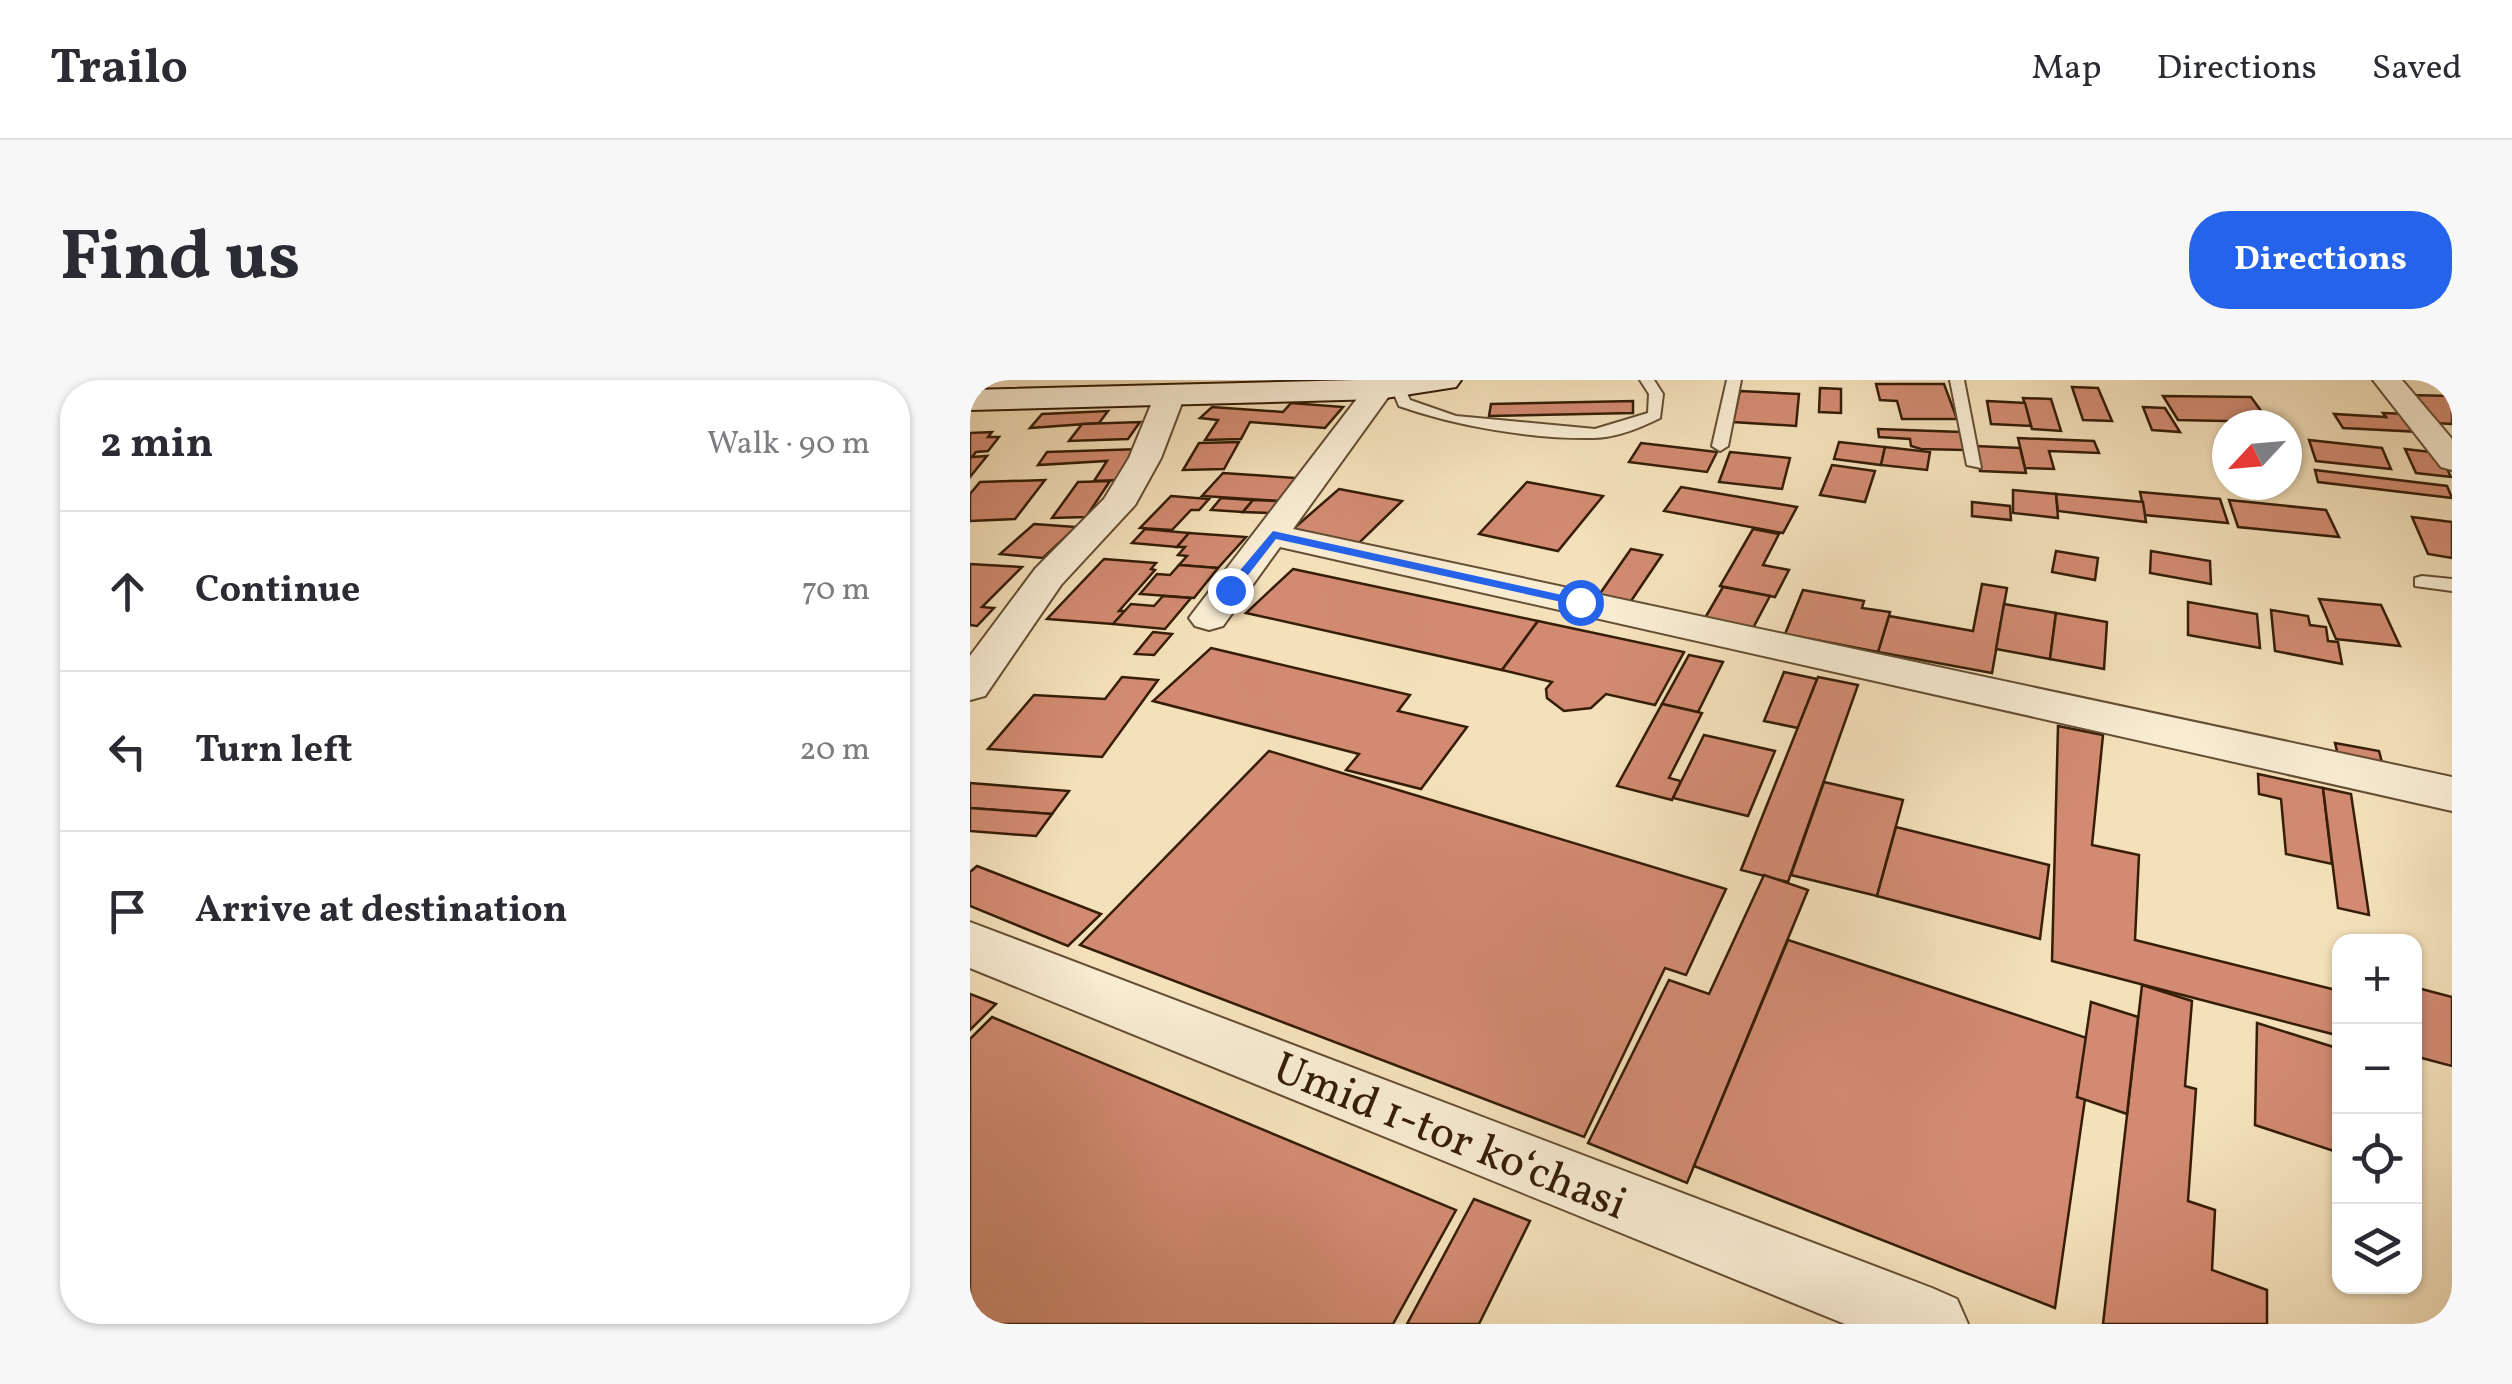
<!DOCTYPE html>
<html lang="en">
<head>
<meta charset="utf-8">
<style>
  :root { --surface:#fff; --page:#f7f7f7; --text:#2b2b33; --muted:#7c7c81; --line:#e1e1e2; --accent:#2563eb }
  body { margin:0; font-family:Vollkorn,serif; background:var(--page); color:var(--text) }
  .controls { position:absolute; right:30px; bottom:30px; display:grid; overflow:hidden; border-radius:20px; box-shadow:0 2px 8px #0004 }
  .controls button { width:90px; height:90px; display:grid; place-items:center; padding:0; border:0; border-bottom:2px solid var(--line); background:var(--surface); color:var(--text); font:50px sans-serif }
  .compass { position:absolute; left:1242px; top:30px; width:90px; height:90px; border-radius:50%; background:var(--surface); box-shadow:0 2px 8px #0004; rotate:244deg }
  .stop { position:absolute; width:30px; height:30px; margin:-22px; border:8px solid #2563eb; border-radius:50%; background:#fff }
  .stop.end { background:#2563eb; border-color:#fff; box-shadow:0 2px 10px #0008 }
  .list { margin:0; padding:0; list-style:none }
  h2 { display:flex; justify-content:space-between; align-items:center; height:130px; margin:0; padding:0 40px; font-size:42px }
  h2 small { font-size:32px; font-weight:400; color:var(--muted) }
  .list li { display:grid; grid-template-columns:65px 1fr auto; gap:30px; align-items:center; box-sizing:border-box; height:160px; padding:0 40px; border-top:2px solid var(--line) }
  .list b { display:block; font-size:38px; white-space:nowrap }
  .list em { font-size:32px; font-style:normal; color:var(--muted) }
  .icon { flex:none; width:55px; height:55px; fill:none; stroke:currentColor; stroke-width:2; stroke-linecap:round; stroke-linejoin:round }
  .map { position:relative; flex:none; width:1482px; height:944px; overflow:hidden; border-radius:40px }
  header { display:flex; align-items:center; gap:60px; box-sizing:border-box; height:140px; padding:0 50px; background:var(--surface); border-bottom:2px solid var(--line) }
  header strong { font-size:48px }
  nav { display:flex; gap:55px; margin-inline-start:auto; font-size:35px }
  .intro { display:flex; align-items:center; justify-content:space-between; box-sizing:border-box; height:240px; padding:0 60px }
  h1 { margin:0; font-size:70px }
  .button { padding:25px 45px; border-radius:40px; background:var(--accent); color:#fff; font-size:35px; font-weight:700 }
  main { display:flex; gap:60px; padding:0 60px }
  aside { flex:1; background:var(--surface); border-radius:40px; box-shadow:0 2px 8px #0004 }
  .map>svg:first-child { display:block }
</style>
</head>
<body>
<header>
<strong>Trailo</strong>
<nav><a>Map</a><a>Directions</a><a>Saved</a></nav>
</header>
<div class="intro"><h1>Find us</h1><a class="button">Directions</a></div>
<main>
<aside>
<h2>2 min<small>Walk · 90 m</small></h2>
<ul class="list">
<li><svg class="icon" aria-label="ahead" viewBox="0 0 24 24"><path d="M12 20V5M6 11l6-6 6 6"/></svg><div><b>Continue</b></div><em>70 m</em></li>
<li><svg class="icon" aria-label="left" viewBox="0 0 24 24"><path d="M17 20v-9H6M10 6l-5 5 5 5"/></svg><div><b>Turn left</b></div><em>20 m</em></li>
<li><svg class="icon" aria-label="arrive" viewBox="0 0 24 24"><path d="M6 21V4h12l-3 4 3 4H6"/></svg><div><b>Arrive at destination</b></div></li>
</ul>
</aside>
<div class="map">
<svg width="1482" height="944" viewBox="0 0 1482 944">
  <rect width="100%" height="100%" fill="#f4e1bb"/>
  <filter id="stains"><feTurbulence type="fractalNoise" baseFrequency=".002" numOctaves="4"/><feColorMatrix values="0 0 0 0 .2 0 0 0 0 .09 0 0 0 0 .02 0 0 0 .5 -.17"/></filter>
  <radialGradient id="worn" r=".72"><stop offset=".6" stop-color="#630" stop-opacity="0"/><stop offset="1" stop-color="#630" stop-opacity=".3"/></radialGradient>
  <g fill="#d28b72" stroke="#351d06" stroke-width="2.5">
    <path d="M 906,4 L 974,4 L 987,39 L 932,39 L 927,21 L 910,20 Z"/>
    <path d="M 1102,7 L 1128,8 L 1142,41 L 1113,40 Z"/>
    <path d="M 850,8 L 871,9 L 871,33 L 849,32 Z"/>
    <path d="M 770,11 L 829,14 L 826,46 L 763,42 Z"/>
    <path d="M 1438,15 L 1482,16 L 1482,44 L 1465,43 Z"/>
    <path d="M 1193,16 L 1281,17 L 1299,42 L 1208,40 Z"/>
    <path d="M 1053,18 L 1081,19 L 1091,51 L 1062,49 Z"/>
    <path d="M 663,21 L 663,33 L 519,36 L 521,24 Z"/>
    <path d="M 1017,21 L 1055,23 L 1061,46 L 1021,44 Z"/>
    <path d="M 321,23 L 373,27 L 355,48 L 280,42 L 271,59 L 235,60 L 248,40 L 230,38 L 242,27 L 313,32 Z"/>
    <path d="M 1173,27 L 1195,28 L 1210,52 L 1182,50 Z"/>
    <path d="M 138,31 L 129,43 L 60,48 L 72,34 Z"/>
    <path d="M 1413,33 L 1438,34 L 1452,52 L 1373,48 L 1364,34 L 1416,37 Z"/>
    <path d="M 170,42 L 158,59 L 99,61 L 112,44 Z"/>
    <path d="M 908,49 L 991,52 L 994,70 L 951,69 L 941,66 L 940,59 L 909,57 Z"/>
    <path d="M 22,52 L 18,57 L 29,57 L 18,71 L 6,72 L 2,77 L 17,76 L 0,97 L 0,53 Z"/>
    <path d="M 1048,58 L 1124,61 L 1129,73 L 1079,71 L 1084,89 L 1055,88 Z"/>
    <path d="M 1339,60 L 1412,68 L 1421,89 L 1346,81 Z"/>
    <path d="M 269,62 L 254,89 L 213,90 L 229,63 Z"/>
    <path d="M 869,62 L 915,67 L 911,85 L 864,79 Z"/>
    <path d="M 671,63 L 747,72 L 737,92 L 659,82 Z"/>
    <path d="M 1005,66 L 1050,68 L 1056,93 L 1010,91 Z"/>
    <path d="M 915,67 L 960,72 L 957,90 L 911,85 Z"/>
    <path d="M 170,69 L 151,100 L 124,101 L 137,81 L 68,85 L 77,72 Z"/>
    <path d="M 1435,69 L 1469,73 L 1481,97 L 1446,93 Z"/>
    <path d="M 760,72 L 820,78 L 812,109 L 749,102 Z"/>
    <path d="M 862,85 L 905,91 L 895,122 L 850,115 Z"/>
    <path d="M 1345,90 L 1477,106 L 1482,118 L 1348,102 Z"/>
    <path d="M 253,93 L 326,98 L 308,121 L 232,116 Z"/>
    <path d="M 75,100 L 45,139 L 0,141 L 0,114 L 10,102 Z"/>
    <path d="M 140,101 L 116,137 L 82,138 L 108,102 Z"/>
    <path d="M 557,102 L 633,116 L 588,171 L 509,154 Z"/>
    <path d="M 711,107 L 827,127 L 813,153 L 694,131 Z"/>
    <path d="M 369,109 L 432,121 L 389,163 L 322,150 Z"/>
    <path d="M 1043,110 L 1086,114 L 1088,138 L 1043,133 Z"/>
    <path d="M 1170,112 L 1250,119 L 1258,143 L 1175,135 Z"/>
    <path d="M 1086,114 L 1173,122 L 1176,142 L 1088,131 Z"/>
    <path d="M 201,116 L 239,119 L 229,130 L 221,130 L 202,150 L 170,148 Z"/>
    <path d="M 251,118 L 283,120 L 273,132 L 241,130 Z"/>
    <path d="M 283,120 L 308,121 L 299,133 L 273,132 Z"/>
    <path d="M 1259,120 L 1356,130 L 1369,157 L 1268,147 Z"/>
    <path d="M 1002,122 L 1040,126 L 1041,140 L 1002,136 Z"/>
    <path d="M 1442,137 L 1482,142 L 1482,178 L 1458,174 Z"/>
    <path d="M 64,144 L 106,147 L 73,178 L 30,174 Z"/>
    <path d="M 175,149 L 219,153 L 207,167 L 162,163 Z"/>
    <path d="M 783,149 L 809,154 L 793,185 L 819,190 L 805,217 L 750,206 Z"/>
    <path d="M 219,153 L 276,157 L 248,188 L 209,185 L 217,176 L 208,175 L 215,167 L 207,167 Z"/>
    <path d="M 661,169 L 692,175 L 661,221 L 629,215 Z"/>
    <path d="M 1086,171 L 1128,178 L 1125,200 L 1082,192 Z"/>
    <path d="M 1181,171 L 1240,181 L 1241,204 L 1180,193 Z"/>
    <path d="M 134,179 L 186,183 L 181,189 L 185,190 L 149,231 L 155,231 L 143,244 L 77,239 Z"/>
    <path d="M 0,184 L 52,187 L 12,227 L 24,228 L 7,246 L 0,245 Z"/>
    <path d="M 209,185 L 248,188 L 224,218 L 170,214 L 187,194 L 200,195 Z"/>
    <path d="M 323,189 L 568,241 L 532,290 L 276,233 Z"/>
    <path d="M 1012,204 L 1037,208 L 1022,293 L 908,272 L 919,236 L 1003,251 Z"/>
    <path d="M 753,207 L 800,216 L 783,248 L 735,238 Z"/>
    <path d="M 833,210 L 894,221 L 892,228 L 920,232 L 908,272 L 815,254 Z"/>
    <path d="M 193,216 L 221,218 L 195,249 L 143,244 L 161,224 L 184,226 Z"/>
    <path d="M 1349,219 L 1411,225 L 1430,266 L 1366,259 Z"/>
    <path d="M 1218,222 L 1287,234 L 1290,268 L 1218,255 Z"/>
    <path d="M 1034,224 L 1086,233 L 1080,279 L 1026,269 Z"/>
    <path d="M 1301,230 L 1338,236 L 1340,245 L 1356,247 L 1358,261 L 1368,262 L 1372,284 L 1305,271 Z"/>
    <path d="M 1086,233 L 1137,242 L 1134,289 L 1080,279 Z"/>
    <path d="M 568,241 L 714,272 L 685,325 L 636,314 L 621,328 L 594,331 L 577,318 L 576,309 L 582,302 L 532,290 Z"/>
    <path d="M 183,252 L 202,254 L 184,275 L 165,274 Z"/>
    <path d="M 241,268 L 440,315 L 428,331 L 497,347 L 451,409 L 376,390 L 389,374 L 183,321 Z"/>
    <path d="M 719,275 L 753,282 L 728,332 L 692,324 Z"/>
    <path d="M 814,292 L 847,299 L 828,348 L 794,341 Z"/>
    <path d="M 152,297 L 188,300 L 132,377 L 18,369 L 64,315 L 135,319 Z"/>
    <path d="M 848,297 L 888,305 L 818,502 L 771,490 Z"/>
    <path d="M 692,324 L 732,333 L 699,398 L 711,401 L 702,420 L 647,406 Z"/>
    <path d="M 1088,346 L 1133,355 L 1122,465 L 1169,475 L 1165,560 L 1366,610 L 1370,656 L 1082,581 Z"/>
    <path d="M 734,355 L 805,371 L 778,436 L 703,418 Z"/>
    <path d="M 1365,363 L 1409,371 L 1413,386 L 1369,379 Z"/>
    <path d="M 299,371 L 756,509 L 716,595 L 695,588 L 614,757 L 110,565 Z"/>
    <path d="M 1288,394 L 1353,408 L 1362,484 L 1316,474 L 1311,419 L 1289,414 Z"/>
    <path d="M 854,402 L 933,420 L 907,516 L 821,495 Z"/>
    <path d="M 0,403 L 99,411 L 82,434 L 0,428 Z"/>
    <path d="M 1353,408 L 1381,414 L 1399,535 L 1368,528 Z"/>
    <path d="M 0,428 L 82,434 L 66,456 L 0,451 Z"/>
    <path d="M 926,447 L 1079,485 L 1070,559 L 907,516 Z"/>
    <path d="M 7,486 L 131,534 L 98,566 L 0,526 L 0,492 Z"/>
    <path d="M 794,495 L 838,510 L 717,803 L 618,763 L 699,600 L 739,614 Z"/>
    <path d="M 818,560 L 1117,658 L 1107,717 L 1115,719 L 1085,928 L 724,786 Z"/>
    <path d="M 1172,605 L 1222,621 L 1215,706 L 1226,709 L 1218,821 L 1245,830 L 1242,890 L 1297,910 L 1297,944 L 1133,944 Z"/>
    <path d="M 1444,607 L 1482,617 L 1482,686 L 1444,676 Z"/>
    <path d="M 0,614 L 26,624 L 0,650 Z"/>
    <path d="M 1121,622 L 1168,637 L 1157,734 L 1107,717 Z"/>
    <path d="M 22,637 L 486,830 L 423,944 L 0,944 L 0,659 Z"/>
    <path d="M 1287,643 L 1370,669 L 1370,773 L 1285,745 Z"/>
    <path d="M 504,819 L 560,841 L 509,944 L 437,944 Z"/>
  </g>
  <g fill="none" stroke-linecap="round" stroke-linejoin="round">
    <g stroke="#654e33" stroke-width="4">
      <g id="lane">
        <path d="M 670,0 L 684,0 L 693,14 L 690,38 C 670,48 646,58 623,58 C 561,59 486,46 429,26 L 421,7 L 433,4 L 440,20 L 486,36 L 625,49 L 678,33 L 679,14 Z"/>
        <path d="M 757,0 L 771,0 L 758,66 L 750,71 L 742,66 Z"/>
        <path d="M 980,0 L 994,0 L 1011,88 L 997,85 Z"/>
        <path d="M 1452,196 L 1482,199 L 1482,211 L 1445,206 L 1445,198 Z"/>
      </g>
    </g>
    <g stroke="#654e33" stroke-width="4">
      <g id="street">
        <path d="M 409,0 L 419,3 L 424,9 L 323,149 L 1482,397 L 1482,431 L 310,167 L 253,246 L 239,250 L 225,246 L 219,238 L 225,230 L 399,3 Z"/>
        <path d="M 1403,0 L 1432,0 L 1482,59 L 1482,90 L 1471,87 Z"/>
        <path d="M 200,6 L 210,9 L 215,15 L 191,78 L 165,125 L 91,205 L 15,316 L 0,320 L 0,276 L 65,189 L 134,119 L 159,78 L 185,15 L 190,9 Z"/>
        <path d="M 0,542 L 962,908 L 987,919 L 998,944 L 875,944 L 0,588 Z"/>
      </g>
    </g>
    <g stroke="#351d06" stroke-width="4">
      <path id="secondary" d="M 385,0 L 491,0 L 486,7 L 409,19 L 0,30 L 0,10 Z"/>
    </g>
    <use href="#lane" fill="#f8ecd3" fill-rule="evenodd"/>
    <use href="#street" fill="#f8ecd3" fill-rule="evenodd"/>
    <use href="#secondary" fill="#f8ecd3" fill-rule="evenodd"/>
  </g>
  <path fill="#2563eb" d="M 303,151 L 610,219 L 616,222 L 610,226 L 306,159 L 264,213 L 256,213 L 256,207 Z"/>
  <g text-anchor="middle" stroke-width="10" stroke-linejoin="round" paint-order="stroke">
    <g font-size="45" fill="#351d06" stroke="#f8ecd3">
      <text transform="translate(481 754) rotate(22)" y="16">Umid 1-tor koʻchasi</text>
    </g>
  </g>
  <rect width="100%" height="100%" filter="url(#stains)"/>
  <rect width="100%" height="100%" fill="url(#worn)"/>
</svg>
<div class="controls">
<button>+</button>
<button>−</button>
<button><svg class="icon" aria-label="locate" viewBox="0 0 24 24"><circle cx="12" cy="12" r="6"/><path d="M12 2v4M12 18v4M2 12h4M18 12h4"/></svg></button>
<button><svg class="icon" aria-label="layers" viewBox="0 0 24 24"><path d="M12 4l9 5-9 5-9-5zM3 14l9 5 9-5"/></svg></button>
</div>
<svg class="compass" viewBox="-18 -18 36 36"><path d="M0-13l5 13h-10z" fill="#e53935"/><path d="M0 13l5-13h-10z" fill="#7c7c81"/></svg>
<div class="stop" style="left:610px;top:222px"></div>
<div class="stop end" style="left:260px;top:210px"></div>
</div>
</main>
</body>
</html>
